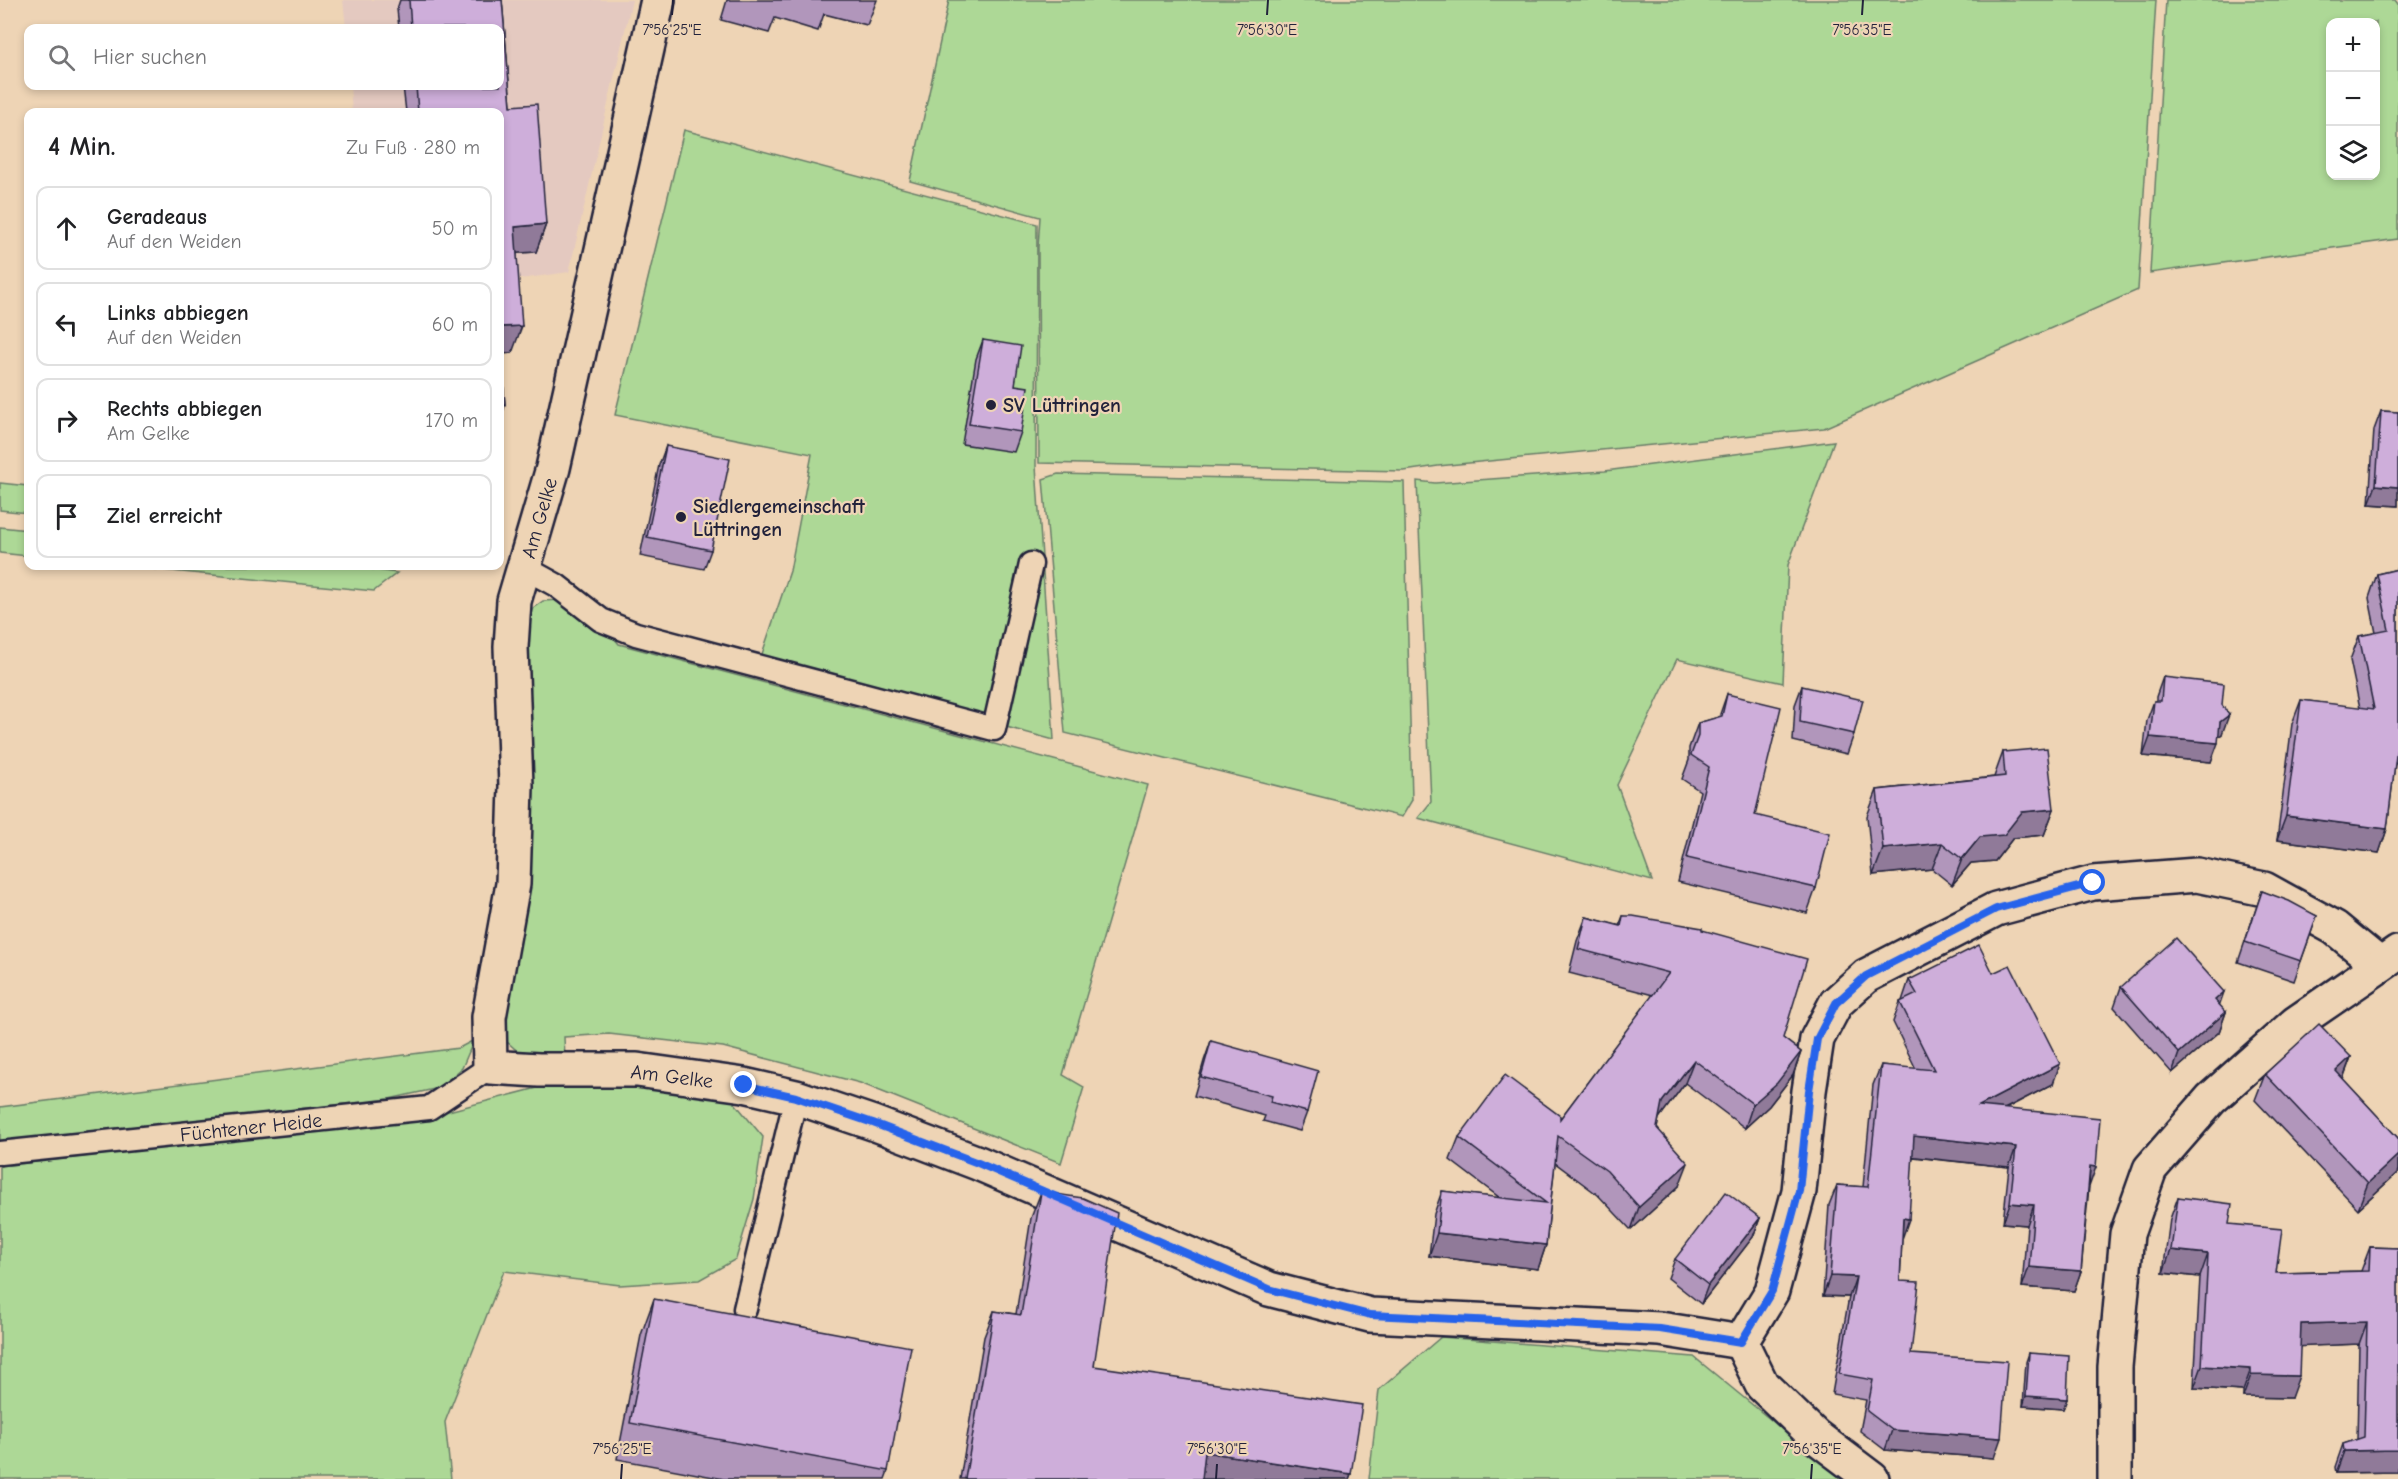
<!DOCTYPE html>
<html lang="de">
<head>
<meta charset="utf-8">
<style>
  :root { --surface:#fff; --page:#f6f6f6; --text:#202124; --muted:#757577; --line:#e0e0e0 }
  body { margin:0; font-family:"Comic Neue",sans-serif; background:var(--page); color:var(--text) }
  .controls { position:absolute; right:18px; top:18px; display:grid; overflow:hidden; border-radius:12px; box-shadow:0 3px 9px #0003 }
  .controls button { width:54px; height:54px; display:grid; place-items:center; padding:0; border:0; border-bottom:2px solid var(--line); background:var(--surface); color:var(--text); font:30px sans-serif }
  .stop { position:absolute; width:18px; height:18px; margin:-14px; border:4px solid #2563eb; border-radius:50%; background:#fff }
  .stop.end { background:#2563eb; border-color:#fff; box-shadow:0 2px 6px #0008 }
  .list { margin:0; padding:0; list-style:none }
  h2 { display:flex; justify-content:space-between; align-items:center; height:78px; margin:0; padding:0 24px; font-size:26px }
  h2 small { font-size:20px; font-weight:400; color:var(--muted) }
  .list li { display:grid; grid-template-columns:39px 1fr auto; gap:18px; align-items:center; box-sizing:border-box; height:84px; margin:0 12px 12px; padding:0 12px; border:2px solid var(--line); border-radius:12px }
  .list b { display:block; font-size:22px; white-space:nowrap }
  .list p { margin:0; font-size:20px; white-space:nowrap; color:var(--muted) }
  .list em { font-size:20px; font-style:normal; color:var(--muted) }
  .icon { flex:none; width:33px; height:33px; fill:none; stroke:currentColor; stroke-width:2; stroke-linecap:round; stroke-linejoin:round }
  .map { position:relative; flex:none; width:2398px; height:1479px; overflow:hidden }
  .search { position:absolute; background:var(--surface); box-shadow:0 3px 9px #0003; left:24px; top:24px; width:480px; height:66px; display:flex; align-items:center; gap:15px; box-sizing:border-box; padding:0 21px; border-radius:12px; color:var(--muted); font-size:22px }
  .panel { position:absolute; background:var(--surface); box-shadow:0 3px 9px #0003; left:24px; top:108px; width:480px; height:462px; border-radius:12px }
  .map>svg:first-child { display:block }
</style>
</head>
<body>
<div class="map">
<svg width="2398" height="1479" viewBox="0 0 2398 1479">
  <rect width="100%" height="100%" fill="#eed4b5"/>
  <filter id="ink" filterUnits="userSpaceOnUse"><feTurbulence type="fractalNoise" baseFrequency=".0167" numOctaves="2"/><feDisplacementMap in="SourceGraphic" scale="12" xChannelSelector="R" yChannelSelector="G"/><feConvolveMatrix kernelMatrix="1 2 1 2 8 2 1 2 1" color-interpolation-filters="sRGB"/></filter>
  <g filter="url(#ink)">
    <path fill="#e4c9c0" d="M 343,0 L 632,0 L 569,272 L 500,282 L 500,112 L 352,112 L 350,86 L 500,86 L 500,28 L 346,28 Z"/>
    <g fill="#add896" stroke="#687d68" stroke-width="1.5" fill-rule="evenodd">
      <path d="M 949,0 L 2156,0 L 2138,290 L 1824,428 L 1438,466 L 1404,471 L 1039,463 L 1038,247 L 1040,217 L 910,181 Z"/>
      <path d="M 2166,0 L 2395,0 L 2398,4 L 2398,239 L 2150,273 ZM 2330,22 L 2376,22 L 2376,176 L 2330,176 Z"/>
      <path d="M 684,130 L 1037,224 L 1036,466 L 1054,740 L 760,660 L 790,571 L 812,454 L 615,415 Z"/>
      <path d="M 1834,441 L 1788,565 L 1783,683 L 1677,659 L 1617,785 L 1652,881 L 1418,818 L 1431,802 L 1417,481 L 1435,483 L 1605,471 Z"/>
      <path d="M 1058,474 L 1404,482 L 1412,800 L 1402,817 L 1065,733 L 1043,479 Z"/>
      <path d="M 0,483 L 28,486 L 28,513 L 0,510 Z"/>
      <path d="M 0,527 L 28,530 L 28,556 L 0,553 Z"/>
      <path d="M 121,566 L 349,566 L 397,573 L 374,591 Z"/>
      <path d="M 560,600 L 609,632 L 619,644 L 1148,785 L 1063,1075 L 1084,1087 L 1061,1163 L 860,1083 L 723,1047 L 609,1034 L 564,1037 L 565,1059 L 523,1056 L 505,1040 L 498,1013 L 526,625 L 533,608 L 543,601 Z"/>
      <path d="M 474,1040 L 462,1068 L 439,1088 L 389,1099 L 0,1142 L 0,1107 L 459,1048 Z"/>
      <path d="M 629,1080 L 729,1096 L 763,1137 L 754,1199 L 736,1259 L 699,1280 L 620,1285 L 504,1271 L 445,1422 L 451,1479 L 0,1479 L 0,1166 L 414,1120 L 541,1087 Z"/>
      <path d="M 1441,1337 L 1694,1357 L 1843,1479 L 1369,1479 L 1379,1390 Z"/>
    </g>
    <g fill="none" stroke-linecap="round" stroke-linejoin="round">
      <g stroke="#22223b" stroke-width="27">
        <g id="lane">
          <path d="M 525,568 L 556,585 L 601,620 L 636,634 L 994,729 L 1031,564"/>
          <path d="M 0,1153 L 429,1108 L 490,1067"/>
          <path d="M 745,1309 L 796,1097"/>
        </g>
      </g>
      <g stroke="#22223b" stroke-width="38">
        <g id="street">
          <path d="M 658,0 L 553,468 L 514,601 L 511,647 L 516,786 L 513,884 L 489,1017 L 490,1067 L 539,1070 L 637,1070 L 744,1085 L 796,1097 L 873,1123 L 978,1163 L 1269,1289 L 1370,1315 L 1660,1329 L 1741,1342"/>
          <path d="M 1741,1342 L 1772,1291 L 1799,1191 L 1809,1091 L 1817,1039 L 1836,1003 L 1866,976 L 1996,909 L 2093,883 L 2197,875 L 2264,889 L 2335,928 L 2380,965"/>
          <path d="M 1741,1342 L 1762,1385 L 1815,1436 L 1872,1479"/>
        </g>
      </g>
      <g stroke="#22223b" stroke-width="38">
        <path id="secondary" d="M 2115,1479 L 2115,1367 L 2127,1234 L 2150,1169 L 2211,1099 L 2296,1023 L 2398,953"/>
      </g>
      <use href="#lane" stroke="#eed4b5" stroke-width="22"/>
      <use href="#street" stroke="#eed4b5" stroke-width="33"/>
      <use href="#secondary" stroke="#eed4b5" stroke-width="33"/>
    </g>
    <g fill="#b196bb" stroke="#22223b" stroke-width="1.5">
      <path d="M 400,0 L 502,0 L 511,106 L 546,224 L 536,252 L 517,253 L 512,353 L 501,354 L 505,405 L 500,421 L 500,112 L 406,112 L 403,86 L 500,86 L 500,28 L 399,28 L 397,9 Z"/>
      <path d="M 727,0 L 877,0 L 867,25 L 824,14 L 818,31 L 775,18 L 769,33 L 721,20 Z"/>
      <path d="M 983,340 L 1015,385 L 1021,432 L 1014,452 L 962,444 L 976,359 Z"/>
      <path d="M 2381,411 L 2398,412 L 2398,506 L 2369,504 L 2374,430 Z"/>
      <path d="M 666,446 L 711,550 L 704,569 L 640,556 L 659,465 Z"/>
      <path d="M 2398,569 L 2398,763 L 2395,763 L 2387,829 L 2379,853 L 2277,840 L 2292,724 L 2301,700 L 2360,708 L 2350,660 L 2359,636 L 2376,633 L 2369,598 L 2377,574 Z"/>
      <path d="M 2163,677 L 2222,705 L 2222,734 L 2218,737 L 2211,762 L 2143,756 L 2147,720 L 2154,701 L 2156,701 L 2156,697 Z"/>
      <path d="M 1802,686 L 1854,734 L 1847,754 L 1793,741 L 1795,705 Z"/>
      <path d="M 1727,694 L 1755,815 L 1816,888 L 1807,913 L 1678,882 L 1700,791 L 1682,779 L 1689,760 L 1689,748 L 1698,723 L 1719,717 Z"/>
      <path d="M 2003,752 L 2054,809 L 2044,835 L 2013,838 L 1995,861 L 1971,863 L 1952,885 L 1932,869 L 1873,875 L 1867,816 L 1877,790 L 1994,777 Z"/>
      <path d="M 2262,891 L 2317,916 L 2294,981 L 2238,962 Z"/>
      <path d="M 1623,916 L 1702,930 L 1783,1038 L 1801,1052 L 1793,1075 L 1769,1106 L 1745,1128 L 1685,1083 L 1659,1118 L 1657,1128 L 1679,1186 L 1631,1230 L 1598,1195 L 1555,1163 L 1546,1245 L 1538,1269 L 1429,1256 L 1434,1214 L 1442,1191 L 1500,1198 L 1450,1160 L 1459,1137 L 1560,1119 L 1653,995 L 1569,973 L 1577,941 L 1586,917 L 1619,926 Z"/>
      <path d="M 1993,973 L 2053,1084 L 2005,1109 L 2089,1187 L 2081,1271 L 2074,1291 L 2022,1287 L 2027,1225 L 2003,1223 L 2009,1167 L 1913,1157 L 1902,1237 L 1900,1281 L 1911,1354 L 1994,1458 L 1885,1450 L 1860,1431 L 1866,1400 L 1832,1394 L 1849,1297 L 1823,1296 L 1829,1205 L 1837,1185 L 1863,1187 L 1873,1085 L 1881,1065 L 1916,1069 L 1893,1022 L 1900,1002 L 1902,1001 L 1909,980 Z"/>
      <path d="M 2121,987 L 2226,1012 L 2219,1032 L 2172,1073 L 2114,1007 Z"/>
      <path d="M 1211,1041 L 1307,1112 L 1300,1131 L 1263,1121 L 1265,1116 L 1194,1096 L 1204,1061 Z"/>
      <path d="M 2351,1057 L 2343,1079 L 2398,1138 L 2398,1170 L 2397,1173 L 2358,1209 L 2255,1100 L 2265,1074 Z"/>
      <path d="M 1041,1192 L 1094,1366 L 1351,1474 L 1349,1479 L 960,1479 L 984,1337 L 994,1311 L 1016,1314 L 1031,1218 Z"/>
      <path d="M 2178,1197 L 2229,1224 L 2276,1273 L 2361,1271 L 2370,1247 L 2398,1248 L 2398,1472 L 2336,1473 L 2335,1467 L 2343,1444 L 2357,1440 L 2359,1344 L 2300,1346 L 2291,1398 L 2243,1397 L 2243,1391 L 2194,1388 L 2200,1277 L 2163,1273 L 2170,1219 Z"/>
      <path d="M 1760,1218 L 1753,1237 L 1701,1304 L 1668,1278 L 1675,1259 Z"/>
      <path d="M 654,1299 L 888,1471 L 885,1479 L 724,1479 L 617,1459 L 641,1335 Z"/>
      <path d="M 2029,1353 L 2067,1399 L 2063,1409 L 2023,1406 L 2026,1362 Z"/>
    </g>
    <g fill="#907a99" stroke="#22223b" stroke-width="1.5">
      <path d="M 546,224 L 536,252 L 505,254 L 515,227 Z"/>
      <path d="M 522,326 L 512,353 L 500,354 L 500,327 Z"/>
      <path d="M 505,405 L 500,421 L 500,406 Z"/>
      <path d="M 2376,485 L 2398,487 L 2398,506 L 2369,504 Z"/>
      <path d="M 2229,715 L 2222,734 L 2213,741 L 2220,722 Z"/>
      <path d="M 2150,737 L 2218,743 L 2211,762 L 2143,756 Z"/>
      <path d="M 2398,739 L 2398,763 L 2389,762 Z"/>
      <path d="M 2054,809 L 2044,835 L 2013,838 L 1995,861 L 1971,863 L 1952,885 L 1962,859 L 1980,837 L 2022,812 Z"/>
      <path d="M 2286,816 L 2387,829 L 2379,853 L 2277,840 Z"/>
      <path d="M 1942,843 L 1932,869 L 1873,875 L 1883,849 Z"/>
      <path d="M 2224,992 L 2217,1012 L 2215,1000 Z"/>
      <path d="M 2226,1012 L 2219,1032 L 2172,1073 L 2179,1053 Z"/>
      <path d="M 1801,1052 L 1793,1075 L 1769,1106 L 1745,1128 L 1753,1104 Z"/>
      <path d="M 2351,1057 L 2341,1083 L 2336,1071 Z"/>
      <path d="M 1694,1060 L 1685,1083 L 1654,1125 L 1662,1102 Z"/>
      <path d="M 2060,1064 L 2053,1084 L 1971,1126 L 1979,1106 Z"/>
      <path d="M 1914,1136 L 2016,1147 L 2009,1167 L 1907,1156 Z"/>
      <path d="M 2398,1155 L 2398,1170 L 2397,1173 L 2358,1209 L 2368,1183 Z"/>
      <path d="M 1688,1163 L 1679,1186 L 1631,1230 L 1639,1207 Z"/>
      <path d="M 2090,1166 L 2096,1167 L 2089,1187 Z"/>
      <path d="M 2010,1203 L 2034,1205 L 2027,1225 L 2003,1223 Z"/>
      <path d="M 1760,1218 L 1753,1237 L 1701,1304 L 1708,1285 Z"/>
      <path d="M 1903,1218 L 1909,1219 L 1902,1239 Z"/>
      <path d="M 1437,1233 L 1546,1245 L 1538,1269 L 1429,1256 Z"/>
      <path d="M 2171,1250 L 2208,1254 L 2200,1277 L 2163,1273 Z"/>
      <path d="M 2029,1267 L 2081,1271 L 2074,1291 L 2022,1287 Z"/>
      <path d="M 1830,1276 L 1856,1277 L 1849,1297 L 1823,1296 Z"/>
      <path d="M 2367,1322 L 2359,1344 L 2293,1347 L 2301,1324 Z"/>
      <path d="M 2202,1366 L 2251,1369 L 2243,1391 L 2194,1388 Z"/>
      <path d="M 2251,1375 L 2299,1376 L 2291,1398 L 2243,1397 Z"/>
      <path d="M 2026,1396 L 2067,1399 L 2063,1409 L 2023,1406 Z"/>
      <path d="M 1892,1430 L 2001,1438 L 1994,1458 L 1885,1450 Z"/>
      <path d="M 2398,1450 L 2398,1472 L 2336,1473 L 2344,1451 Z"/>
      <path d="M 1205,1452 L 1351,1474 L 1349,1479 L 1201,1479 Z"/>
    </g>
    <g fill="#ceaeda" stroke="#22223b" stroke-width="1.5">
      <path d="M 409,0 L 502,0 L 511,106 L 537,104 L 546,224 L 515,227 L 522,326 L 500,327 L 500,112 L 418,112 L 416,86 L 500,86 L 500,28 L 411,28 Z"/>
      <path d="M 983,340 L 1021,346 L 1015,385 L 1028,387 L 1021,432 L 969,424 Z"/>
      <path d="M 500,354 L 501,354 L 505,405 L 500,406 Z"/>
      <path d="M 2381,411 L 2398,412 L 2398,487 L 2376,485 Z"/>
      <path d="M 500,437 L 501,455 L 500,455 Z"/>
      <path d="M 666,446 L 730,459 L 711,550 L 647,537 Z"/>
      <path d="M 2398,569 L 2398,739 L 2387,829 L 2286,816 L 2301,700 L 2374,709 L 2359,636 L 2389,630 L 2377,574 Z"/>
      <path d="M 2163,677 L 2224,684 L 2222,705 L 2229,715 L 2220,722 L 2218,743 L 2150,737 L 2154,701 L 2161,701 Z"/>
      <path d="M 1802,686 L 1863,700 L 1854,734 L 1800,722 Z"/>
      <path d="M 1727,694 L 1781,707 L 1755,815 L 1830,833 L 1816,888 L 1687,858 L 1709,767 L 1691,755 L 1698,736 L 1698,723 L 1722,716 Z"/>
      <path d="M 2047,748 L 2054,809 L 2022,812 L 2004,835 L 1980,837 L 1962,859 L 1942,843 L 1883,849 L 1877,790 L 2005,776 L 2003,752 Z"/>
      <path d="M 2262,891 L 2289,901 L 2317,916 L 2301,961 L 2245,942 Z"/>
      <path d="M 1623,916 L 1633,916 L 1702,928 L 1702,930 L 1807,959 L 1783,1038 L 1801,1052 L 1777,1083 L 1753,1104 L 1694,1060 L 1662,1102 L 1657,1128 L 1688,1163 L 1639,1207 L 1607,1171 L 1558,1136 L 1546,1245 L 1437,1233 L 1442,1191 L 1546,1203 L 1459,1137 L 1505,1075 L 1560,1116 L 1560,1119 L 1669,973 L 1578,949 L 1586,917 L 1621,926 Z"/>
      <path d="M 2176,938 L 2224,992 L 2215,1000 L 2226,1012 L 2179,1053 L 2121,987 Z"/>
      <path d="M 1979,945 L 1993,973 L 2010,965 L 2060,1064 L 1979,1106 L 2100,1118 L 2096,1167 L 2090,1166 L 2081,1271 L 2029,1267 L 2034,1205 L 2010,1203 L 2016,1147 L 1914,1136 L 1909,1219 L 1903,1218 L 1900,1281 L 1919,1282 L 1911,1354 L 2007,1361 L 2001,1438 L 1892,1430 L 1867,1411 L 1873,1380 L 1839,1374 L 1856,1277 L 1830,1276 L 1837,1185 L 1868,1187 L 1881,1065 L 1934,1070 L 1900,1002 L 1917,994 L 1909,980 Z"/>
      <path d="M 2319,1024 L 2351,1057 L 2336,1071 L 2398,1138 L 2398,1155 L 2368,1183 L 2265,1074 Z"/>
      <path d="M 1211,1041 L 1318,1071 L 1307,1112 L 1270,1102 L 1272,1096 L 1201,1077 Z"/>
      <path d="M 1041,1192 L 1083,1198 L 1117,1213 L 1094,1366 L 1362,1405 L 1351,1474 L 1205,1452 L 1202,1479 L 965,1479 L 994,1311 L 1021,1315 Z"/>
      <path d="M 1726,1192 L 1760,1218 L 1708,1285 L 1675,1259 Z"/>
      <path d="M 2178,1197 L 2232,1204 L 2229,1224 L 2282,1229 L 2276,1273 L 2369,1271 L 2370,1247 L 2398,1248 L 2398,1450 L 2344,1451 L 2343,1444 L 2364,1437 L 2367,1322 L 2301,1324 L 2299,1376 L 2251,1375 L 2251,1369 L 2202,1366 L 2208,1254 L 2171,1250 Z"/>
      <path d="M 654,1299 L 911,1347 L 888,1471 L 630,1423 Z"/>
      <path d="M 2029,1353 L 2069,1356 L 2067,1399 L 2026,1396 Z"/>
    </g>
  </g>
  <g fill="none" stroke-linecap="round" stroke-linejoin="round" filter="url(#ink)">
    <path stroke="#2563eb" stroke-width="8" d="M 744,1085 L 796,1097 L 873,1123 L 978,1163 L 1269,1289 L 1370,1315 L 1660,1329 L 1741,1342 L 1772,1291 L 1799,1191 L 1809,1091 L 1817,1039 L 1836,1003 L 1866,976 L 1996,909 L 2093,883"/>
  </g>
  <path fill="none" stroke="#22223b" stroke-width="2" d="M 672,15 L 673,0M 1267,15 L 1268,0M 1862,15 L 1863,0M 621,1479 L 622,1464M 1216,1479 L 1217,1464M 1811,1479 L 1812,1464"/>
  <g fill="#22223b" stroke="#eed4b5" stroke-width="2">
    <circle cx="991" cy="405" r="6"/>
    <circle cx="681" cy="517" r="6"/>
  </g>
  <g text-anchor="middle" stroke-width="4.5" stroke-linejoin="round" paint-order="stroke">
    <g font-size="20" font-weight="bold" fill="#22223b" stroke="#eed4b5" text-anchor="start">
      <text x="1003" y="412">SV Lüttringen</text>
      <text x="693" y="513">Siedlergemeinschaft<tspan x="693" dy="23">Lüttringen</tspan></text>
    </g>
    <g font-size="20" fill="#22223b" stroke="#eed4b5">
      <text transform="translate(539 518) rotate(-74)" y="7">Am Gelke</text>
      <text transform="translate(672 1076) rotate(7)" y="7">Am Gelke</text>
      <text transform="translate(251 1127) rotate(-6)" y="7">Füchtener Heide</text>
    </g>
  </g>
  <g font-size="15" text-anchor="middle" fill="#22223b" stroke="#eed4b5" stroke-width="4.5" stroke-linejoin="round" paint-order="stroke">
    <text x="672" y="35">7°56'25"E</text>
    <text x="1267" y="35">7°56'30"E</text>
    <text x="1862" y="35">7°56'35"E</text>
    <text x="622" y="1454">7°56'25"E</text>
    <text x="1217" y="1454">7°56'30"E</text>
    <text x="1812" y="1454">7°56'35"E</text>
  </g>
</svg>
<div class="controls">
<button>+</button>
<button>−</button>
<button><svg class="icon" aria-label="layers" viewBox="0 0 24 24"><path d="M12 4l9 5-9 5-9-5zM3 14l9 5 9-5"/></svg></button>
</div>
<div class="stop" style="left:2093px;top:883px"></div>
<div class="stop end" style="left:744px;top:1085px"></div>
<div class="search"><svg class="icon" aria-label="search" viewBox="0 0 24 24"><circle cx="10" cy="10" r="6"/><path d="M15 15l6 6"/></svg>Hier suchen</div>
<section class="panel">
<h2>4 Min.<small>Zu Fuß · 280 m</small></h2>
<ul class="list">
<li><svg class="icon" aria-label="ahead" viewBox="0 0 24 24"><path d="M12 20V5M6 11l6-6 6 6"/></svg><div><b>Geradeaus</b><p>Auf den Weiden</p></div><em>50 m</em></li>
<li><svg class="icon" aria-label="left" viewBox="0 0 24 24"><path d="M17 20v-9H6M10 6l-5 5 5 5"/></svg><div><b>Links abbiegen</b><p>Auf den Weiden</p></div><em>60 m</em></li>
<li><svg class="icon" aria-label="right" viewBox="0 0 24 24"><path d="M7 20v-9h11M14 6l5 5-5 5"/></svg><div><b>Rechts abbiegen</b><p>Am Gelke</p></div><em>170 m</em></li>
<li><svg class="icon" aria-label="arrive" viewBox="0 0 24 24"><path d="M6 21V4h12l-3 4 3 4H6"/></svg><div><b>Ziel erreicht</b></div></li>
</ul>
</section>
</div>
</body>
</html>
